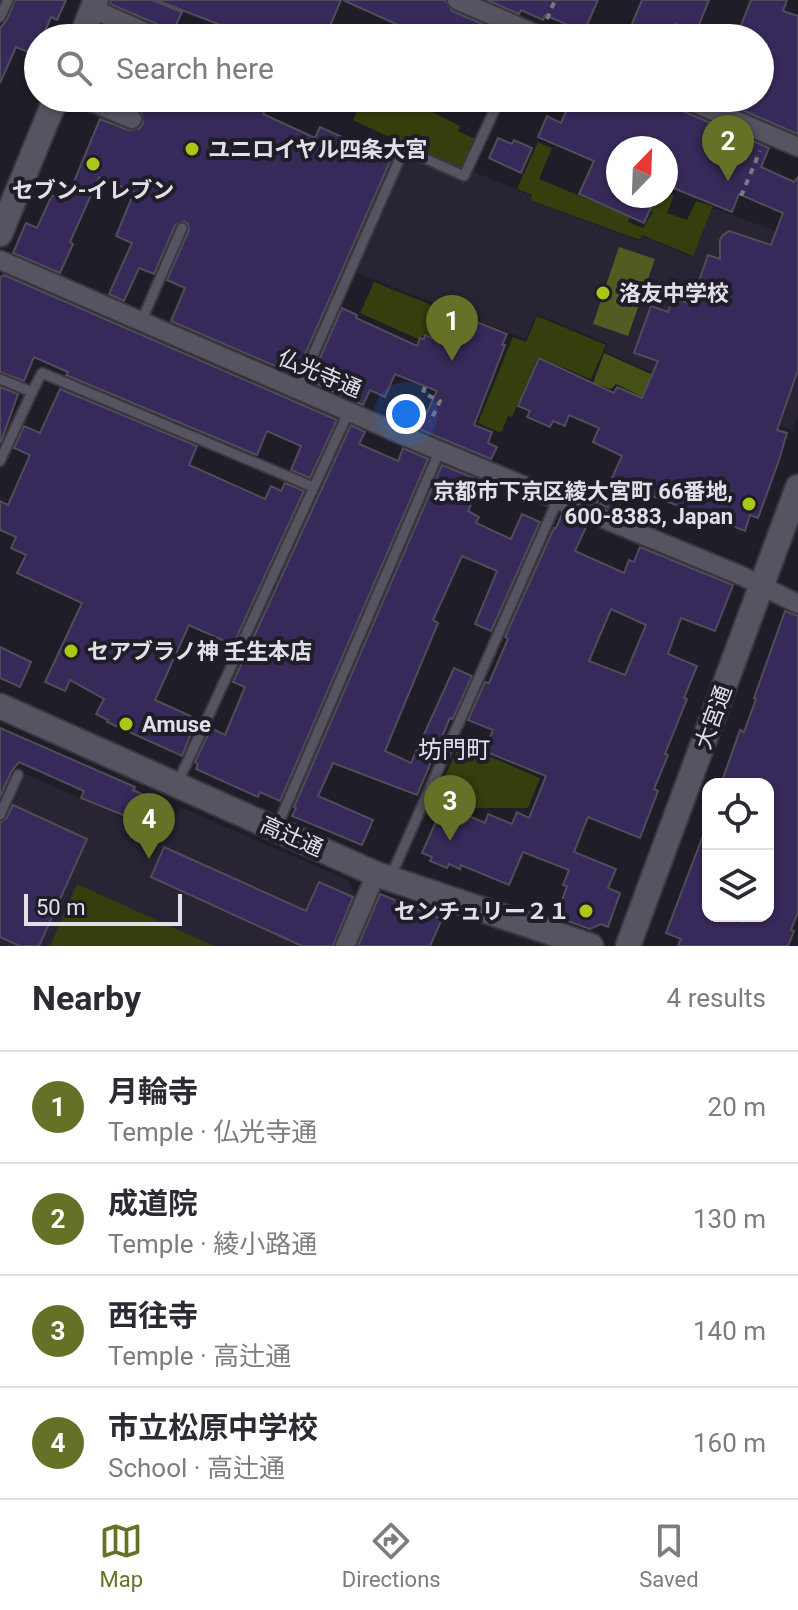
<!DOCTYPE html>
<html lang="en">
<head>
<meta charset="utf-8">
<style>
  :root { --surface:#fff; --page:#f2f2f3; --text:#2b2b33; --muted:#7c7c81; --line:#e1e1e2; --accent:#657126 }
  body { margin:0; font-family:Roboto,"Noto Sans JP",sans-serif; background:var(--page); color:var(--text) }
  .controls { position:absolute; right:24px; bottom:24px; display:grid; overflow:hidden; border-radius:16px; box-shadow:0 2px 6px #0004 }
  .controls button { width:72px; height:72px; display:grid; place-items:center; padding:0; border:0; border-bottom:2px solid var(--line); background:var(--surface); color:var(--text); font:40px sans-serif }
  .compass { position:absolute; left:606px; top:136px; width:72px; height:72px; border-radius:50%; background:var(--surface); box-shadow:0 2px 6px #0004; rotate:23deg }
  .scale { position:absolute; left:24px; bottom:20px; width:158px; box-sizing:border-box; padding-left:8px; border:4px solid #e1e0e7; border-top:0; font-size:22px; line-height:28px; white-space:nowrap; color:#e1e0e7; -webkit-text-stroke:6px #1f1d28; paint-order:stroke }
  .you { position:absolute; left:406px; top:414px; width:28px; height:28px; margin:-20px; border:6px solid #fff; border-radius:50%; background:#1a73e8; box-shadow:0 0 0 12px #1a73e833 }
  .badge { display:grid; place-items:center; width:52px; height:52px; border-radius:50%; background:var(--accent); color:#fff; font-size:26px; font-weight:700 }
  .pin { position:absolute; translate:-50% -66px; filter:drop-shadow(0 2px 4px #0008) }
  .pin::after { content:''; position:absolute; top:42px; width:28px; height:24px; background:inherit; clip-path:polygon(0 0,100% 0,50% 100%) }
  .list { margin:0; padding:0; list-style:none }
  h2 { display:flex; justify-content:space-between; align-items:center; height:104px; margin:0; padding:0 32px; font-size:34px }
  h2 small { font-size:26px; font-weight:400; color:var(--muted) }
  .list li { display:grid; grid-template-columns:52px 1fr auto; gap:24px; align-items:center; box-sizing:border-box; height:112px; padding:0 32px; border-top:2px solid var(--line) }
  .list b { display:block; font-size:30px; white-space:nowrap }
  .list p { margin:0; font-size:26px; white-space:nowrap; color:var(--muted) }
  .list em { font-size:26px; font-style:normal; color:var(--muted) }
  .icon { flex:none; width:44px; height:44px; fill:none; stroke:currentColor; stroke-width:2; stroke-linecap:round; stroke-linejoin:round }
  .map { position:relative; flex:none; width:798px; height:946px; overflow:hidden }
  .search { position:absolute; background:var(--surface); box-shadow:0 2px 6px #0004; left:24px; right:24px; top:24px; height:88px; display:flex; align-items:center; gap:20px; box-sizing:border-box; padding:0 28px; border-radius:44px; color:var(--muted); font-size:30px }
  .sheet { height:552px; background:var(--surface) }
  nav { display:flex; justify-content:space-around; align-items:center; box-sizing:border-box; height:112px; border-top:2px solid var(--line); background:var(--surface); font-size:22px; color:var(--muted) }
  nav a { display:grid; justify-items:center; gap:4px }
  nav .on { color:var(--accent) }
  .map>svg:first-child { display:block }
</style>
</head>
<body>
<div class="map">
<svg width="798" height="946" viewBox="0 0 798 946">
  <rect width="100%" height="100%" fill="#1f1d28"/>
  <g fill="#282434">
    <path d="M 406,156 L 466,183 L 473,171 L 531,196 L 529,200 L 640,241 L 642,236 L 692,257 L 713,208 L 798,239 L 798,414 L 792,430 L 684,393 L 677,383 L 605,352 L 608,344 L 537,314 L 525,339 L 355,272 Z"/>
    <path d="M 26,774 L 166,837 L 180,807 L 348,880 L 359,904 L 340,946 L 0,946 L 0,832 Z"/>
  </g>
  <g fill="#353e0d">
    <path d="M 364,98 L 405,98 L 460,126 L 458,131 L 477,140 L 463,172 L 353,120 Z"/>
    <path d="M 538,142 L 552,148 L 539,179 L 630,217 L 628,222 L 643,228 L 653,212 L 648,209 L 654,196 L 666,196 L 666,192 L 674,195 L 667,213 L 687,220 L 696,201 L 713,206 L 693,256 L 642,235 L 640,240 L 530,200 L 532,195 L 517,189 Z"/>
    <path d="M 374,282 L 464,318 L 453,345 L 425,334 L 418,339 L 360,313 Z"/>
    <path d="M 537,316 L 606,345 L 591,379 L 538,357 L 512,417 L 508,416 L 501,433 L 478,423 L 513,337 L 526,342 Z"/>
    <path d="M 460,744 L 540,778 L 528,808 L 430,808 Z"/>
    <path d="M 77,884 L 214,946 L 50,946 Z"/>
  </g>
  <path fill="#455015" d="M 604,353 L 651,374 L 648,384 L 659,388 L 653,402 L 616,384 L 611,389 L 593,383 Z"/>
  <path fill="#515c23" d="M 619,247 L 655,259 L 628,336 L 593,324 Z"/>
  <g fill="#372959" stroke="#504d59" stroke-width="2" fill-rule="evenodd">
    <path d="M 15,0 L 66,0 L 57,20 L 51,17 L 43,36 L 38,38 L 33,54 L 16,47 L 0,83 L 0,28 L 7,20 Z"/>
    <path d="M 111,0 L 152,0 L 182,12 L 170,38 L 164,27 L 110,4 Z"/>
    <path d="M 156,0 L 341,0 L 325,38 L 254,38 Z"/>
    <path d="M 343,0 L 445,0 L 452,11 L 508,35 L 506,38 L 488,38 L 488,35 L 477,30 L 473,38 L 427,38 Z"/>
    <path d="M 487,0 L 598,0 L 584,32 L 545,15 L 543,20 L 521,10 L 519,14 Z"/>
    <path d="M 642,0 L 709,0 L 696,32 L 676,24 L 674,28 L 669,25 L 664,38 L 626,38 Z"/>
    <path d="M 751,0 L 787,0 L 783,11 L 798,16 L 798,134 L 714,98 L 760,98 L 760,38 L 736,38 Z"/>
    <path d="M 113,98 L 270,98 L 263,114 L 315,138 L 320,127 L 391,159 L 296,375 L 171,321 L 185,288 L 167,280 L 189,230 L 188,224 L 184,221 L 175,225 L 154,274 L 139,268 L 124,301 L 109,294 L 132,243 L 116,236 L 134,192 L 99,177 L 70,242 L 73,244 L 60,273 L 13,253 L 26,223 L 37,228 L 52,195 L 66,201 L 100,119 L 128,130 L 139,129 L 143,124 L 141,111 Z"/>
    <path d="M 572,98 L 671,98 L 678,109 L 769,148 L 761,167 L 794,182 L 798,177 L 798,370 L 777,430 L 787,433 L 778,463 L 758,518 L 750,515 L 745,531 L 628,487 L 617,511 L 600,504 L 622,456 L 593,442 L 599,428 L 569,415 L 565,426 L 553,421 L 550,427 L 527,417 L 530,411 L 518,406 L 539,358 L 614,393 L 617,387 L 642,398 L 658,361 L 634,353 L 651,306 L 668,312 L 673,298 L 691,304 L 708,255 L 720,259 L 720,240 L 723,235 L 729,231 L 771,245 L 783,213 L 739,194 L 732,212 L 666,185 L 666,148 L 618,148 L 618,196 L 656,196 L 644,223 L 579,194 L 594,161 L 538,137 L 547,116 L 561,123 Z"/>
    <path d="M 498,138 L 512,144 L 514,140 L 532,148 L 521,173 L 489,158 Z"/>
    <path d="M 4,275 L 337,420 L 310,478 L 291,470 L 301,446 L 267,431 L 257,455 L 66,375 L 68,372 L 34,357 L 24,381 L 0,372 L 0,277 Z"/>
    <path d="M 342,308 L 357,315 L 356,318 L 417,346 L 420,338 L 424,339 L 425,335 L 454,347 L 467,318 L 507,334 L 502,345 L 505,345 L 474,425 L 492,432 L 488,443 L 497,447 L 491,459 L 419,429 L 437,391 L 395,374 L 385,397 L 370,390 L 363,405 L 310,381 Z"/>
    <path d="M 0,387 L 18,394 L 1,442 L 0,442 Z"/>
    <path d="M 60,389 L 197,446 L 189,465 L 265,499 L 271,486 L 281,491 L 285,483 L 304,491 L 233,645 L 189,625 L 155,700 L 197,719 L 182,756 L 107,722 L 108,720 L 96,714 L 104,699 L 70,680 L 65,691 L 45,682 L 82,603 L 17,573 L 26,555 L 11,548 L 16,537 L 0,530 L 0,501 L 8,505 L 30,455 L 14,448 L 24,426 L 40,433 Z"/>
    <path d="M 351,425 L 365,432 L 359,444 L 398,461 L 403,448 L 428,459 L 280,801 L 260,792 L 258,797 L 196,769 L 198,764 L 195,762 L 211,728 L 225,735 L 245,687 L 233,682 Z"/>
    <path d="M 442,465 L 482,481 L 468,511 L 479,517 L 476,523 L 511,539 L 522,514 L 540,522 L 491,631 L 475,624 L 497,571 L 462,556 L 433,620 L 438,623 L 385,751 L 411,763 L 454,668 L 472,676 L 455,714 L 452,719 L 450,718 L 417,795 L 333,763 L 318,796 L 373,820 L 362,845 L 292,816 L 296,808 L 294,807 Z"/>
    <path d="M 577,480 L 602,491 L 597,503 L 572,492 Z"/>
    <path d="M 562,514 L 587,525 L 575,551 L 624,573 L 629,560 L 634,562 L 640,547 L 733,585 L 715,631 L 681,618 L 668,654 L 697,666 L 684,698 L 687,699 L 665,754 L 668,755 L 654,789 L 658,791 L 640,838 L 588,817 L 574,852 L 616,869 L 608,888 L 620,893 L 608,927 L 601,924 L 590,929 L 556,917 L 567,886 L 563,885 L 569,870 L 523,852 L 509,885 L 461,865 L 460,869 L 449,864 L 447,868 L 430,861 L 432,857 L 422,853 L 440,812 L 459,820 L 462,813 L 485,823 L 488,814 L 512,824 L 517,812 L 529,818 L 546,776 L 484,751 L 493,730 L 468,720 L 485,682 L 489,683 L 508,639 L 505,637 L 554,528 L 556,528 ZM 611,609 L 646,625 L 625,675 L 589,661 Z"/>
    <path d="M 785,611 L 798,616 L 798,912 L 791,930 L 794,931 L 788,946 L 678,946 L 681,939 L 666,933 L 707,825 L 708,916 L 728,916 L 743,922 L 746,916 L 768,916 L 768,784 L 721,784 L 740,730 L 744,732 L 756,699 L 754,698 Z"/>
    <path d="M 0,647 L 31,662 L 20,687 L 0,678 Z"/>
    <path d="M 0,728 L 135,787 L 133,790 L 168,806 L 157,829 L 81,798 L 84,791 L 19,762 L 11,772 L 0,797 Z"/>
    <path d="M 13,805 L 87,839 L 39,946 L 20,946 L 0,937 L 0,822 L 6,819 Z"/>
    <path d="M 164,847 L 306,911 L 319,882 L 353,897 L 333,946 L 302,946 L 151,877 Z"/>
    <path d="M 380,894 L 442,919 L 430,946 L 358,946 Z"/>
  </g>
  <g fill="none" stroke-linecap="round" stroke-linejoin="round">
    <g stroke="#39373f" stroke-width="13">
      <g id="service">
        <path d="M 0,17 L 8,0"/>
        <path d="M 141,322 L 182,228"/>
        <path d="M 0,379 L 32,392 L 42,373 L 313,487"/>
        <path d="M 298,389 L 404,149 L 464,176 L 500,98"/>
        <path d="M 0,461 L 32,392"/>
        <path d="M 178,782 L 349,411"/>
        <path d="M 0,815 L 18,775"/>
        <path d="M 276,829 L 440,450"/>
        <path d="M 391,876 L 558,499"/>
      </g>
    </g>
    <g stroke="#39373f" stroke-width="22">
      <g id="minor">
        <path d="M 457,0 L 545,38"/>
        <path d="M 93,9 L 158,38"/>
        <path d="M 82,98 L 132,119"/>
        <path d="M 683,98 L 798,147"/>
        <path d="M 0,260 L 421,443 L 742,576 L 798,604"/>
        <path d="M 345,946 L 376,874"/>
      </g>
    </g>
    <g stroke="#39373f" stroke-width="28">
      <g id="tertiary">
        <path d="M 81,38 L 96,0"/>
        <path d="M 0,234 L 56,98"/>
        <path d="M 0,706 L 376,874 L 591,946"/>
        <path d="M 628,946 L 798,487"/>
      </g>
    </g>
    <g stroke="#7a7982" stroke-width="4" stroke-dasharray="6 6" stroke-linecap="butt">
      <path d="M 547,19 L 555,0"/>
      <path d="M 740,193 L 742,194 L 760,151"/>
      <path d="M 425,387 L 423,393 L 440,401 L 430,422"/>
    </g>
    <use href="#service" stroke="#565460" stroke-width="9"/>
    <use href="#minor" stroke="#565460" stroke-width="18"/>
    <use href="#tertiary" stroke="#565460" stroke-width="24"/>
  </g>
  <g fill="#abc716" stroke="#1f1d28" stroke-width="3">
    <circle cx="192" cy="149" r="8"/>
    <circle cx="93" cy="164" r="8"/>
    <circle cx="603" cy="293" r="8"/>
    <circle cx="749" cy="504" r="8"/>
    <circle cx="71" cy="651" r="8"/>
    <circle cx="126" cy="724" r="8"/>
    <circle cx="586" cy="911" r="8"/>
  </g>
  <g text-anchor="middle" stroke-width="8" stroke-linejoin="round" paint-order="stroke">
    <g font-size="22" font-weight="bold" fill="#e1e0e7" stroke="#1f1d28" text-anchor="start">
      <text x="208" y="157">ユニロイヤル四条大宮</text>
      <text x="93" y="198" text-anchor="middle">セブン-イレブン</text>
      <text x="619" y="301">洛友中学校</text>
      <text x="733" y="499" text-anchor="end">京都市下京区綾大宮町 66番地,<tspan x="733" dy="25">600-8383, Japan</tspan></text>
      <text x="87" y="659">セアブラノ神 壬生本店</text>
      <text x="142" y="732">Amuse</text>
      <text x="570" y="919" text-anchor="end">センチュリー２１</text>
    </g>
    <g font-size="22" fill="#e1e0e7" stroke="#1f1d28">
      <text transform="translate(320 373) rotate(23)" y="8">仏光寺通</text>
      <text transform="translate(713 717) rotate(-70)" y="8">大宮通</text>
      <text transform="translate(292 836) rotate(24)" y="8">高辻通</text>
    </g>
    <g font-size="24" fill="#e3e1ef" stroke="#1f1d28">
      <text x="454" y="758">坊門町</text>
    </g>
  </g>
</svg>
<div class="controls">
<button><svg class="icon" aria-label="locate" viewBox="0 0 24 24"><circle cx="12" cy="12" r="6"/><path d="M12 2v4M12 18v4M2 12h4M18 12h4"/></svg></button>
<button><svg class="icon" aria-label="layers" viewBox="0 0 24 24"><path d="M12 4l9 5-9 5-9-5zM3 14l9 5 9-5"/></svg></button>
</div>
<svg class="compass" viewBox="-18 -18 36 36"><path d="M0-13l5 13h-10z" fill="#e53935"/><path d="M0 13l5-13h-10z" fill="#7c7c81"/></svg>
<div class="scale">50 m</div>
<div class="you"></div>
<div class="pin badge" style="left:452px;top:361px">1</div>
<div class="pin badge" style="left:728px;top:181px">2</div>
<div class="pin badge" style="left:450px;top:841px">3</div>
<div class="pin badge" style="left:149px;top:859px">4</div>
<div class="search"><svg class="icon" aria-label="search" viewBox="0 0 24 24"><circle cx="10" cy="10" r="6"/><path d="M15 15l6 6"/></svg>Search here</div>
</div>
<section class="sheet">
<h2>Nearby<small>4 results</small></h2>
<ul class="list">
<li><span class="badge">1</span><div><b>月輪寺</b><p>Temple · 仏光寺通</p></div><em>20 m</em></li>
<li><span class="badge">2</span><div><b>成道院</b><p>Temple · 綾小路通</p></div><em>130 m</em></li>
<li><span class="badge">3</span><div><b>西往寺</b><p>Temple · 高辻通</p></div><em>140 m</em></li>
<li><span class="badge">4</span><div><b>市立松原中学校</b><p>School · 高辻通</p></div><em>160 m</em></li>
</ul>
</section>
<nav>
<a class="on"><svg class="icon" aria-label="map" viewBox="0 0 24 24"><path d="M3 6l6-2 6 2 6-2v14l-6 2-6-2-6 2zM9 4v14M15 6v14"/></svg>Map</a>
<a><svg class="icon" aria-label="directions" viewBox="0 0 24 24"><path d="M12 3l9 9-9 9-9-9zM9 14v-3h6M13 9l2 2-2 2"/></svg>Directions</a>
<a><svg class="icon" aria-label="saved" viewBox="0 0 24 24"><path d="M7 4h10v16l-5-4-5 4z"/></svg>Saved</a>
</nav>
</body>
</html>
